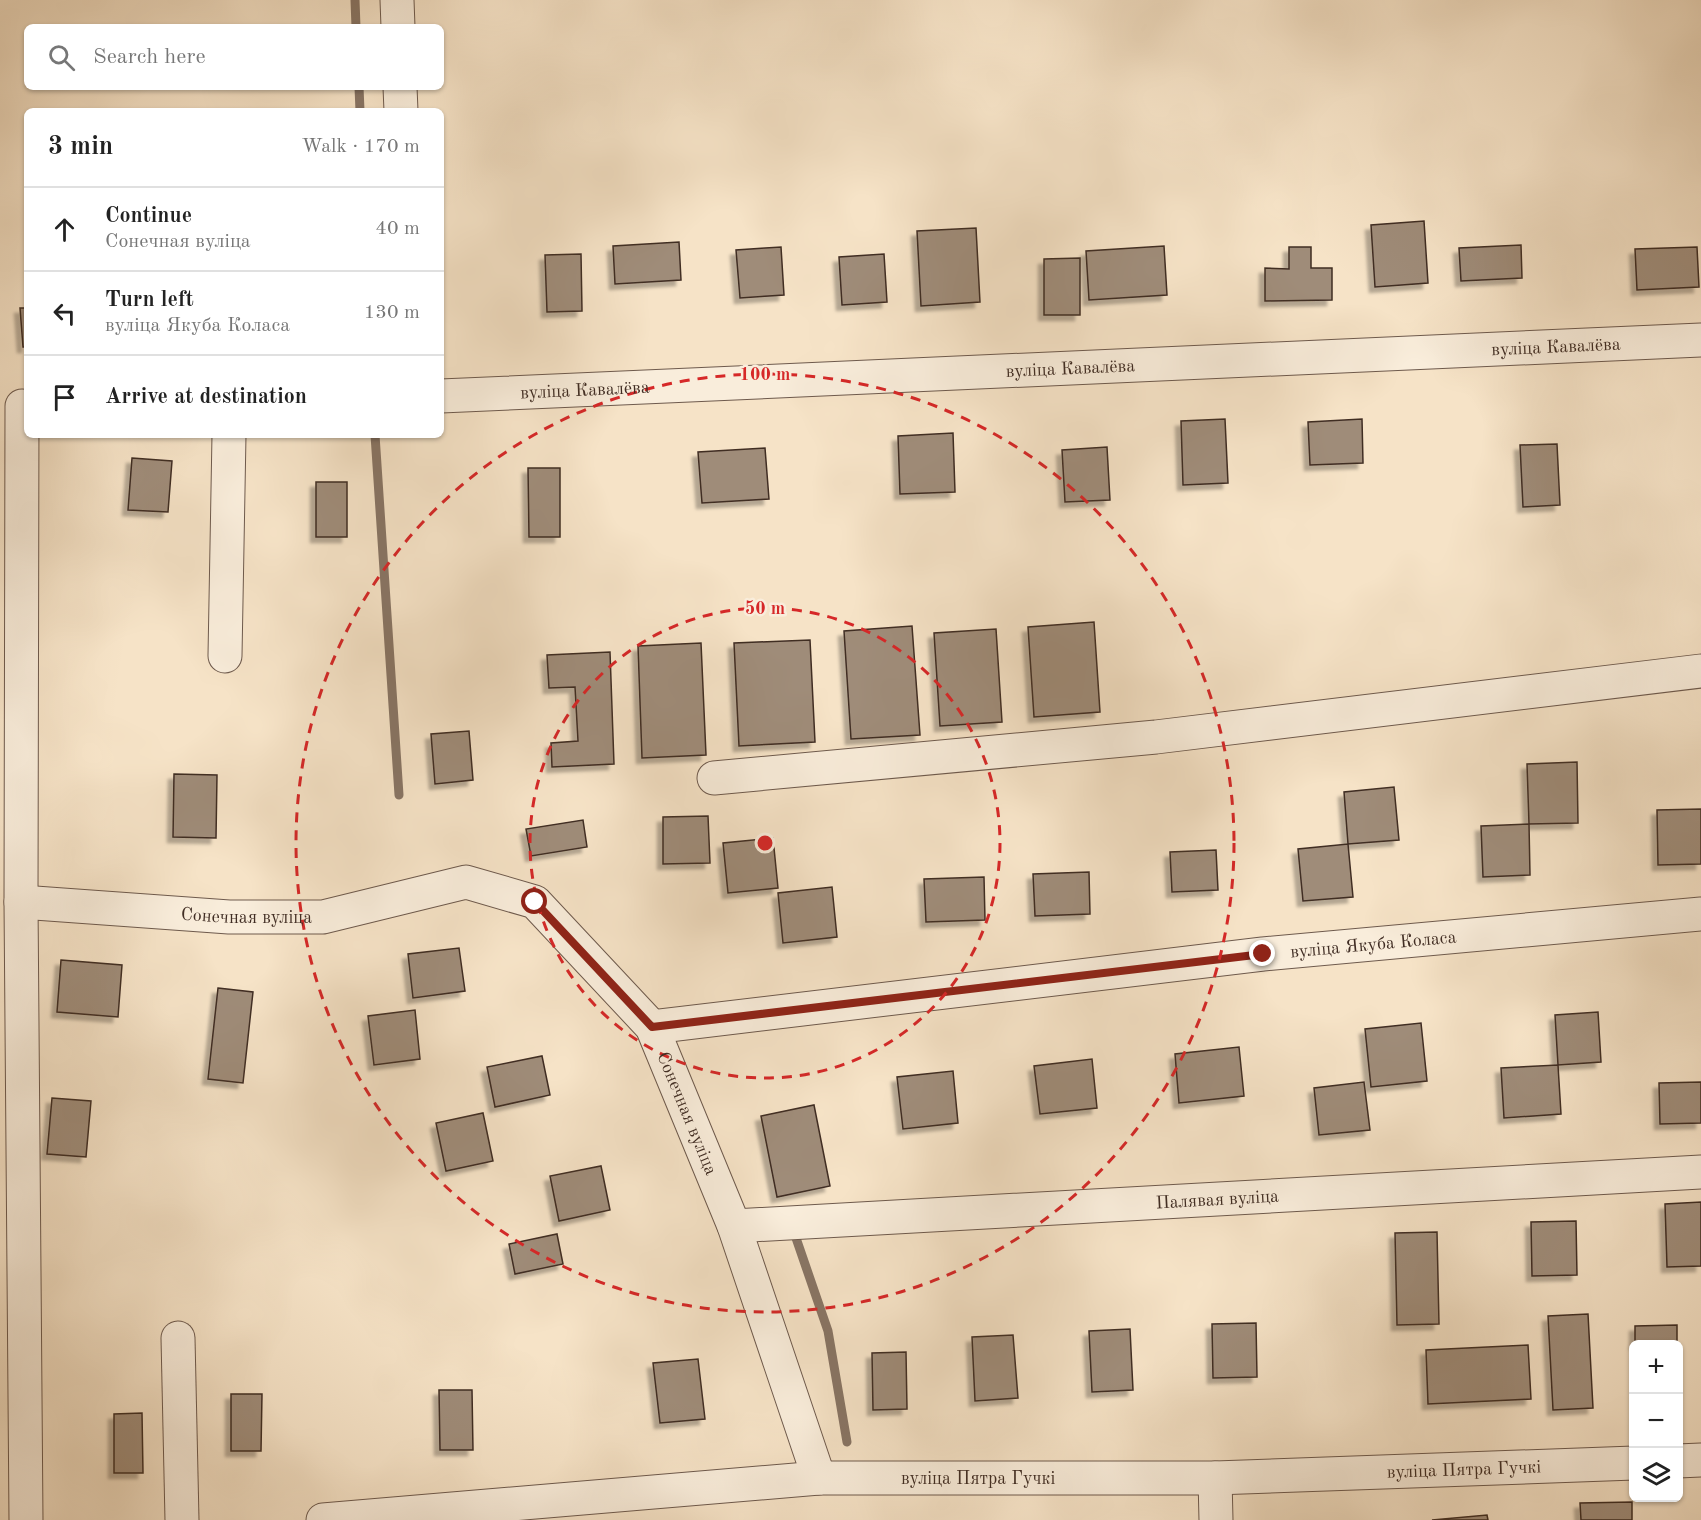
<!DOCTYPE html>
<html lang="en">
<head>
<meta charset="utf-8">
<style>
  :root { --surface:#fff; --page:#f6f6f6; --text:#222; --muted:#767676; --line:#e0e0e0 }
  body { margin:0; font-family:"Old Standard TT",serif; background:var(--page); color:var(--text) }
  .controls { position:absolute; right:18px; bottom:18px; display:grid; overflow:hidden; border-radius:9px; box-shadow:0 2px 4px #0004 }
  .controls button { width:54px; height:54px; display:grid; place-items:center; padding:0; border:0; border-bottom:2px solid var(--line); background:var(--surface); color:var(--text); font:30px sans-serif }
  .stop { position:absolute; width:18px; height:18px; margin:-14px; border:4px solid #8f2418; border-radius:50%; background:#fff }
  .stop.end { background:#8f2418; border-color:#fff; box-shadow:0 2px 6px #0008 }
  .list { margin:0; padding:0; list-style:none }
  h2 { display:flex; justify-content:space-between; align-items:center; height:78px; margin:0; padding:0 24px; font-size:26px }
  h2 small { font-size:20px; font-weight:400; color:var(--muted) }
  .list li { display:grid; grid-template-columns:39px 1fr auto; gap:18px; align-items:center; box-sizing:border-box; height:84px; padding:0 24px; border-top:2px solid var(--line) }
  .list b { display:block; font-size:22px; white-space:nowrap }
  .list p { margin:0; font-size:20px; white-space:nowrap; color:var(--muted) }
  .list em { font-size:20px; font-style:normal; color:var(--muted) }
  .icon { flex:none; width:33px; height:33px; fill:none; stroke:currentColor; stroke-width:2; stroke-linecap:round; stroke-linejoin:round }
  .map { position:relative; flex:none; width:1701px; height:1520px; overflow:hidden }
  .search { position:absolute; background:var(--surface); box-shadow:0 2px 4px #0004; left:24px; top:24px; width:420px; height:66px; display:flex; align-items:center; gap:15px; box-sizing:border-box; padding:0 21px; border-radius:9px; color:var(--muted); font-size:22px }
  .panel { position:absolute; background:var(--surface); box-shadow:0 2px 4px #0004; left:24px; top:108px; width:420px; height:330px; border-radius:9px }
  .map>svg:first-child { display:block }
</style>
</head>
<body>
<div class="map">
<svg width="1701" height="1520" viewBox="0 0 1701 1520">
  <defs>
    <filter id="shadow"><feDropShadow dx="-5.5" dy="5.5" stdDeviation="1.5" flood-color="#0004"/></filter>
  </defs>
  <rect width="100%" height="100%" fill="#f6e3c7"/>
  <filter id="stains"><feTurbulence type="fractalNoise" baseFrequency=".00333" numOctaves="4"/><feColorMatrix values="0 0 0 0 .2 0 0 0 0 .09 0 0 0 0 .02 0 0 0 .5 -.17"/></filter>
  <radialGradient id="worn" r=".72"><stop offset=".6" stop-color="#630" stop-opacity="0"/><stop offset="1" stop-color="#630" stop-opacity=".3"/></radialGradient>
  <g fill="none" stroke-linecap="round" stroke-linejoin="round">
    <g stroke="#887565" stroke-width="9">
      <path d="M 355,0 L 356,27"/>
      <path d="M 359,87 L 360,111"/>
      <path d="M 375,435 L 399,795"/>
      <path d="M 796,1238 L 828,1331 L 847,1442"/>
    </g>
  </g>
  <g fill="#9f8c79" stroke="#402d24" stroke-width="1.5" filter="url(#shadow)">
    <path d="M 1424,221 L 1428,283 L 1375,287 L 1371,225 Z"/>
    <path d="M 976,228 L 980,302 L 921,306 L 917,231 Z"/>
    <path d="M 679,242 L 681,280 L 615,284 L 613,246 Z"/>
    <path d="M 1521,245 L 1522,278 L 1461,281 L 1459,248 Z"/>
    <path d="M 1164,246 L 1167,295 L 1089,300 L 1086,251 Z"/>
    <path d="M 781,247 L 784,295 L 740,298 L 736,250 Z"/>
    <path d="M 1289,247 L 1311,247 L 1311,268 L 1332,268 L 1332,300 L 1265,301 L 1265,268 L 1289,269 Z"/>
    <path d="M 1697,247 L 1699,287 L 1637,290 L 1635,249 Z"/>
    <path d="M 581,254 L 582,311 L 547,312 L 545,255 Z"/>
    <path d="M 884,254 L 887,302 L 842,305 L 839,257 Z"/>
    <path d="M 1080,258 L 1080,315 L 1044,315 L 1044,259 Z"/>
    <path d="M 20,308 L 27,308 L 27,347 L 23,347 Z"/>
    <path d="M 1225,419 L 1228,483 L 1183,485 L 1181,421 Z"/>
    <path d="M 1362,419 L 1363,463 L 1310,465 L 1308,422 Z"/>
    <path d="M 953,433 L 955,492 L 900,494 L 898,436 Z"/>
    <path d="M 1557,444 L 1560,505 L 1523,507 L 1520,445 Z"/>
    <path d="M 1107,447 L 1110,500 L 1065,502 L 1062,450 Z"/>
    <path d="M 765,448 L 769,499 L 702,503 L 698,452 Z"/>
    <path d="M 132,458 L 172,461 L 168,512 L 128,510 Z"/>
    <path d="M 528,468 L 560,468 L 560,537 L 529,537 Z"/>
    <rect x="316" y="482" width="31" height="55"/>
    <path d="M 1094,622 L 1100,712 L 1034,717 L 1028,627 Z"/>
    <path d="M 912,626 L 920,735 L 851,739 L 844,631 Z"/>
    <path d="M 996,629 L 1002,722 L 940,726 L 934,633 Z"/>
    <path d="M 810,640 L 815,742 L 739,746 L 734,643 Z"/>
    <path d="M 701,643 L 706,755 L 642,758 L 638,646 Z"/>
    <path d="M 610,652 L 614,764 L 552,767 L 551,743 L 578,741 L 575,687 L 549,688 L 547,655 Z"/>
    <path d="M 469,731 L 473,780 L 435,784 L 431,734 Z"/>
    <path d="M 1577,762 L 1578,823 L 1529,824 L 1527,764 Z"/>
    <path d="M 174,774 L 217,775 L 216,838 L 173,837 Z"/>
    <path d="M 1394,787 L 1399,840 L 1348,844 L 1344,792 Z"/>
    <path d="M 1701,809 L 1701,864 L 1658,865 L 1657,810 Z"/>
    <path d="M 708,816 L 710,863 L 663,864 L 663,817 Z"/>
    <path d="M 583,820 L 587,847 L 531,856 L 526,829 Z"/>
    <path d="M 1529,824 L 1530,875 L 1483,877 L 1481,826 Z"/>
    <path d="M 773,838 L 778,888 L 728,893 L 723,843 Z"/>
    <path d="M 1348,844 L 1353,897 L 1303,901 L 1298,849 Z"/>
    <path d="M 1216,850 L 1218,890 L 1172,892 L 1170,852 Z"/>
    <path d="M 1089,872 L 1090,914 L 1035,916 L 1033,874 Z"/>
    <path d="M 984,877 L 985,920 L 926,922 L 924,879 Z"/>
    <path d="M 832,887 L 837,937 L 783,943 L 778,893 Z"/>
    <path d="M 459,948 L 465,991 L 413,998 L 408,954 Z"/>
    <path d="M 61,960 L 122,965 L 118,1017 L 57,1012 Z"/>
    <path d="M 218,988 L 253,992 L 243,1083 L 208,1079 Z"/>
    <path d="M 415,1010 L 420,1059 L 374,1065 L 368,1016 Z"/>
    <path d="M 1598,1012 L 1601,1062 L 1558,1065 L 1555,1015 Z"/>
    <path d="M 1421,1023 L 1427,1081 L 1371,1087 L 1365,1029 Z"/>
    <path d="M 1239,1047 L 1244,1096 L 1179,1103 L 1175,1054 Z"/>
    <path d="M 542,1056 L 550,1095 L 495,1107 L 487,1067 Z"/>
    <path d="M 1092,1059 L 1097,1108 L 1040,1114 L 1034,1066 Z"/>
    <path d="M 1558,1065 L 1561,1114 L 1504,1118 L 1501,1068 Z"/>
    <path d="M 953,1071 L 958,1123 L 903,1129 L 897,1077 Z"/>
    <path d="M 1364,1082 L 1370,1130 L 1319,1135 L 1314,1088 Z"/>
    <path d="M 1701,1082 L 1701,1123 L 1660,1124 L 1659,1083 Z"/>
    <path d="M 52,1098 L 91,1101 L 86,1157 L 47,1154 Z"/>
    <path d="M 814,1105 L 830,1186 L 777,1197 L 761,1116 Z"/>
    <path d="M 483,1113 L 493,1161 L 446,1171 L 436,1123 Z"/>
    <path d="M 601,1166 L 610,1210 L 559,1221 L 550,1176 Z"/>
    <path d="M 1701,1202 L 1701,1266 L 1667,1267 L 1665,1204 Z"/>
    <path d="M 1576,1221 L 1577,1275 L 1532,1276 L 1531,1222 Z"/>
    <path d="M 1437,1232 L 1439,1324 L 1397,1325 L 1395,1233 Z"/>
    <path d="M 557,1234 L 563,1264 L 515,1274 L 509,1244 Z"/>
    <path d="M 1588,1314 L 1593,1408 L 1553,1410 L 1548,1316 Z"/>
    <path d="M 1256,1323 L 1257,1377 L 1213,1378 L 1212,1324 Z"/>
    <path d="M 1677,1325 L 1677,1344 L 1635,1344 L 1635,1326 Z"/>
    <path d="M 1130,1329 L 1133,1390 L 1092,1392 L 1089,1331 Z"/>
    <path d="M 1013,1335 L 1018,1398 L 975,1401 L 972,1337 Z"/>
    <path d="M 1528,1345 L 1531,1399 L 1428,1404 L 1426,1350 Z"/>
    <path d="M 906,1352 L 907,1409 L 873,1410 L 872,1353 Z"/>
    <path d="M 698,1359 L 705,1419 L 660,1423 L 653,1363 Z"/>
    <path d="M 439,1390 L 472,1390 L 473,1450 L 440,1450 Z"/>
    <path d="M 231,1394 L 262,1394 L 261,1451 L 231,1451 Z"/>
    <path d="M 142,1413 L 143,1473 L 114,1473 L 114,1414 Z"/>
    <path d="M 1632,1502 L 1632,1520 L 1581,1520 L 1580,1503 Z"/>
    <path d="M 1487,1515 L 1488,1520 L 1432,1520 Z"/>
  </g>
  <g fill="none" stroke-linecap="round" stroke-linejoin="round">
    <g stroke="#6e5a4d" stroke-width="35">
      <g id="minor">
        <path d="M 397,0 L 398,27"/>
        <path d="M 400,87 L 401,111"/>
        <path id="s1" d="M 441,396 L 1701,340"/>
        <path d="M 22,406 L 21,902 L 26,1520"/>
        <path d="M 225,656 L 229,435"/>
        <path d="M 714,778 L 1156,737 L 1701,671"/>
        <path id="s2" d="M 21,902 L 229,917 L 323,917 L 466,882 L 535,902 L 652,1027 L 734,1226 L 819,1478"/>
        <path id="s3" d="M 652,1027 L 1263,954 L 1701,914"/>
        <path id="s4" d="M 734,1226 L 1701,1172"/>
        <path d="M 178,1338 L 182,1520"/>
        <path d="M 1678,1461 L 1701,1460"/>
        <path d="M 1215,1478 L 1216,1520"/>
        <path id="s5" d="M 323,1520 L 819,1478 L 1215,1478 L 1634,1463"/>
      </g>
    </g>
    <use href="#minor" stroke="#f9eddb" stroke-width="33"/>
  </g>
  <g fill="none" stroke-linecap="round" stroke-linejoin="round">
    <path stroke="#8f2418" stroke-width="8" d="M 535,902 L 652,1027 L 1263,954"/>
  </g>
  <g fill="none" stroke="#d62828" stroke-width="3" stroke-dasharray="10 8">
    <circle cx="765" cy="843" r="235"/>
    <circle cx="765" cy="843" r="469"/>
  </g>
  <g text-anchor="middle" stroke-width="5" stroke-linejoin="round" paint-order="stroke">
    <g font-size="18" fill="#402d24" stroke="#f9eddb">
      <text dy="6" stroke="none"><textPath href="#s1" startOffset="1116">вуліца Кавалёва</textPath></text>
      <text dy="6" stroke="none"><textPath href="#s1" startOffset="630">вуліца Кавалёва</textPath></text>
      <text dy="6" stroke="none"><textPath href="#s1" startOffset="144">вуліца Кавалёва</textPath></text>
      <text dy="6" stroke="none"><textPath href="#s2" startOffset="226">Сонечная вуліца</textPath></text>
      <text dy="6" stroke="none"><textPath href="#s3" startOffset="726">вуліца Якуба Коласа</textPath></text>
      <text dy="6" stroke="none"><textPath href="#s2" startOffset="786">Сонечная вуліца</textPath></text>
      <text dy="6" stroke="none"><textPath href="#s4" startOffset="484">Палявая вуліца</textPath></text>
      <text dy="6" stroke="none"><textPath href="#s5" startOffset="1143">вуліца Пятра Гучкі</textPath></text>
      <text dy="6" stroke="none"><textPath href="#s5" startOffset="657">вуліца Пятра Гучкі</textPath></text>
    </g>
  </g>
  <circle cx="765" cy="843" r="9" fill="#d62828" stroke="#f9eddb" stroke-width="3"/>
  <g font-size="18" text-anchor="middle" font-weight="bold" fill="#d62828" stroke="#f9eddb" stroke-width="5" stroke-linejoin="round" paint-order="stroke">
    <text x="765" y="380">100 m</text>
    <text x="765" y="614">50 m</text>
  </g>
  <rect width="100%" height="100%" filter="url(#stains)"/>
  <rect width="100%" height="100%" fill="url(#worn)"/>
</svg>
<div class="controls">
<button>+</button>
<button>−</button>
<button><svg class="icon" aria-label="layers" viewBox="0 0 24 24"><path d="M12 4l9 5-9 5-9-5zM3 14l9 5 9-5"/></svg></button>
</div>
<div class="stop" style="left:535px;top:902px"></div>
<div class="stop end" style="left:1263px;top:954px"></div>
<div class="search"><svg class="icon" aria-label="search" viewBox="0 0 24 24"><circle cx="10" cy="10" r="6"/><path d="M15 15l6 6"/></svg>Search here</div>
<section class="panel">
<h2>3 min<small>Walk · 170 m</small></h2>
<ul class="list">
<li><svg class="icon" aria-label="ahead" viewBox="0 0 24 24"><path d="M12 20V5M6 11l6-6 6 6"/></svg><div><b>Continue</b><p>Сонечная вуліца</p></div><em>40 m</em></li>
<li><svg class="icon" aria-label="left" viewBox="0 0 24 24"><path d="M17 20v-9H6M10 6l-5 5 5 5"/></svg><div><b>Turn left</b><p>вуліца Якуба Коласа</p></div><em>130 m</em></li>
<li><svg class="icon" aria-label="arrive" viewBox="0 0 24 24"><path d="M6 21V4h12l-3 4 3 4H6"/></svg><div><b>Arrive at destination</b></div></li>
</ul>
</section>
</div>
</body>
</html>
